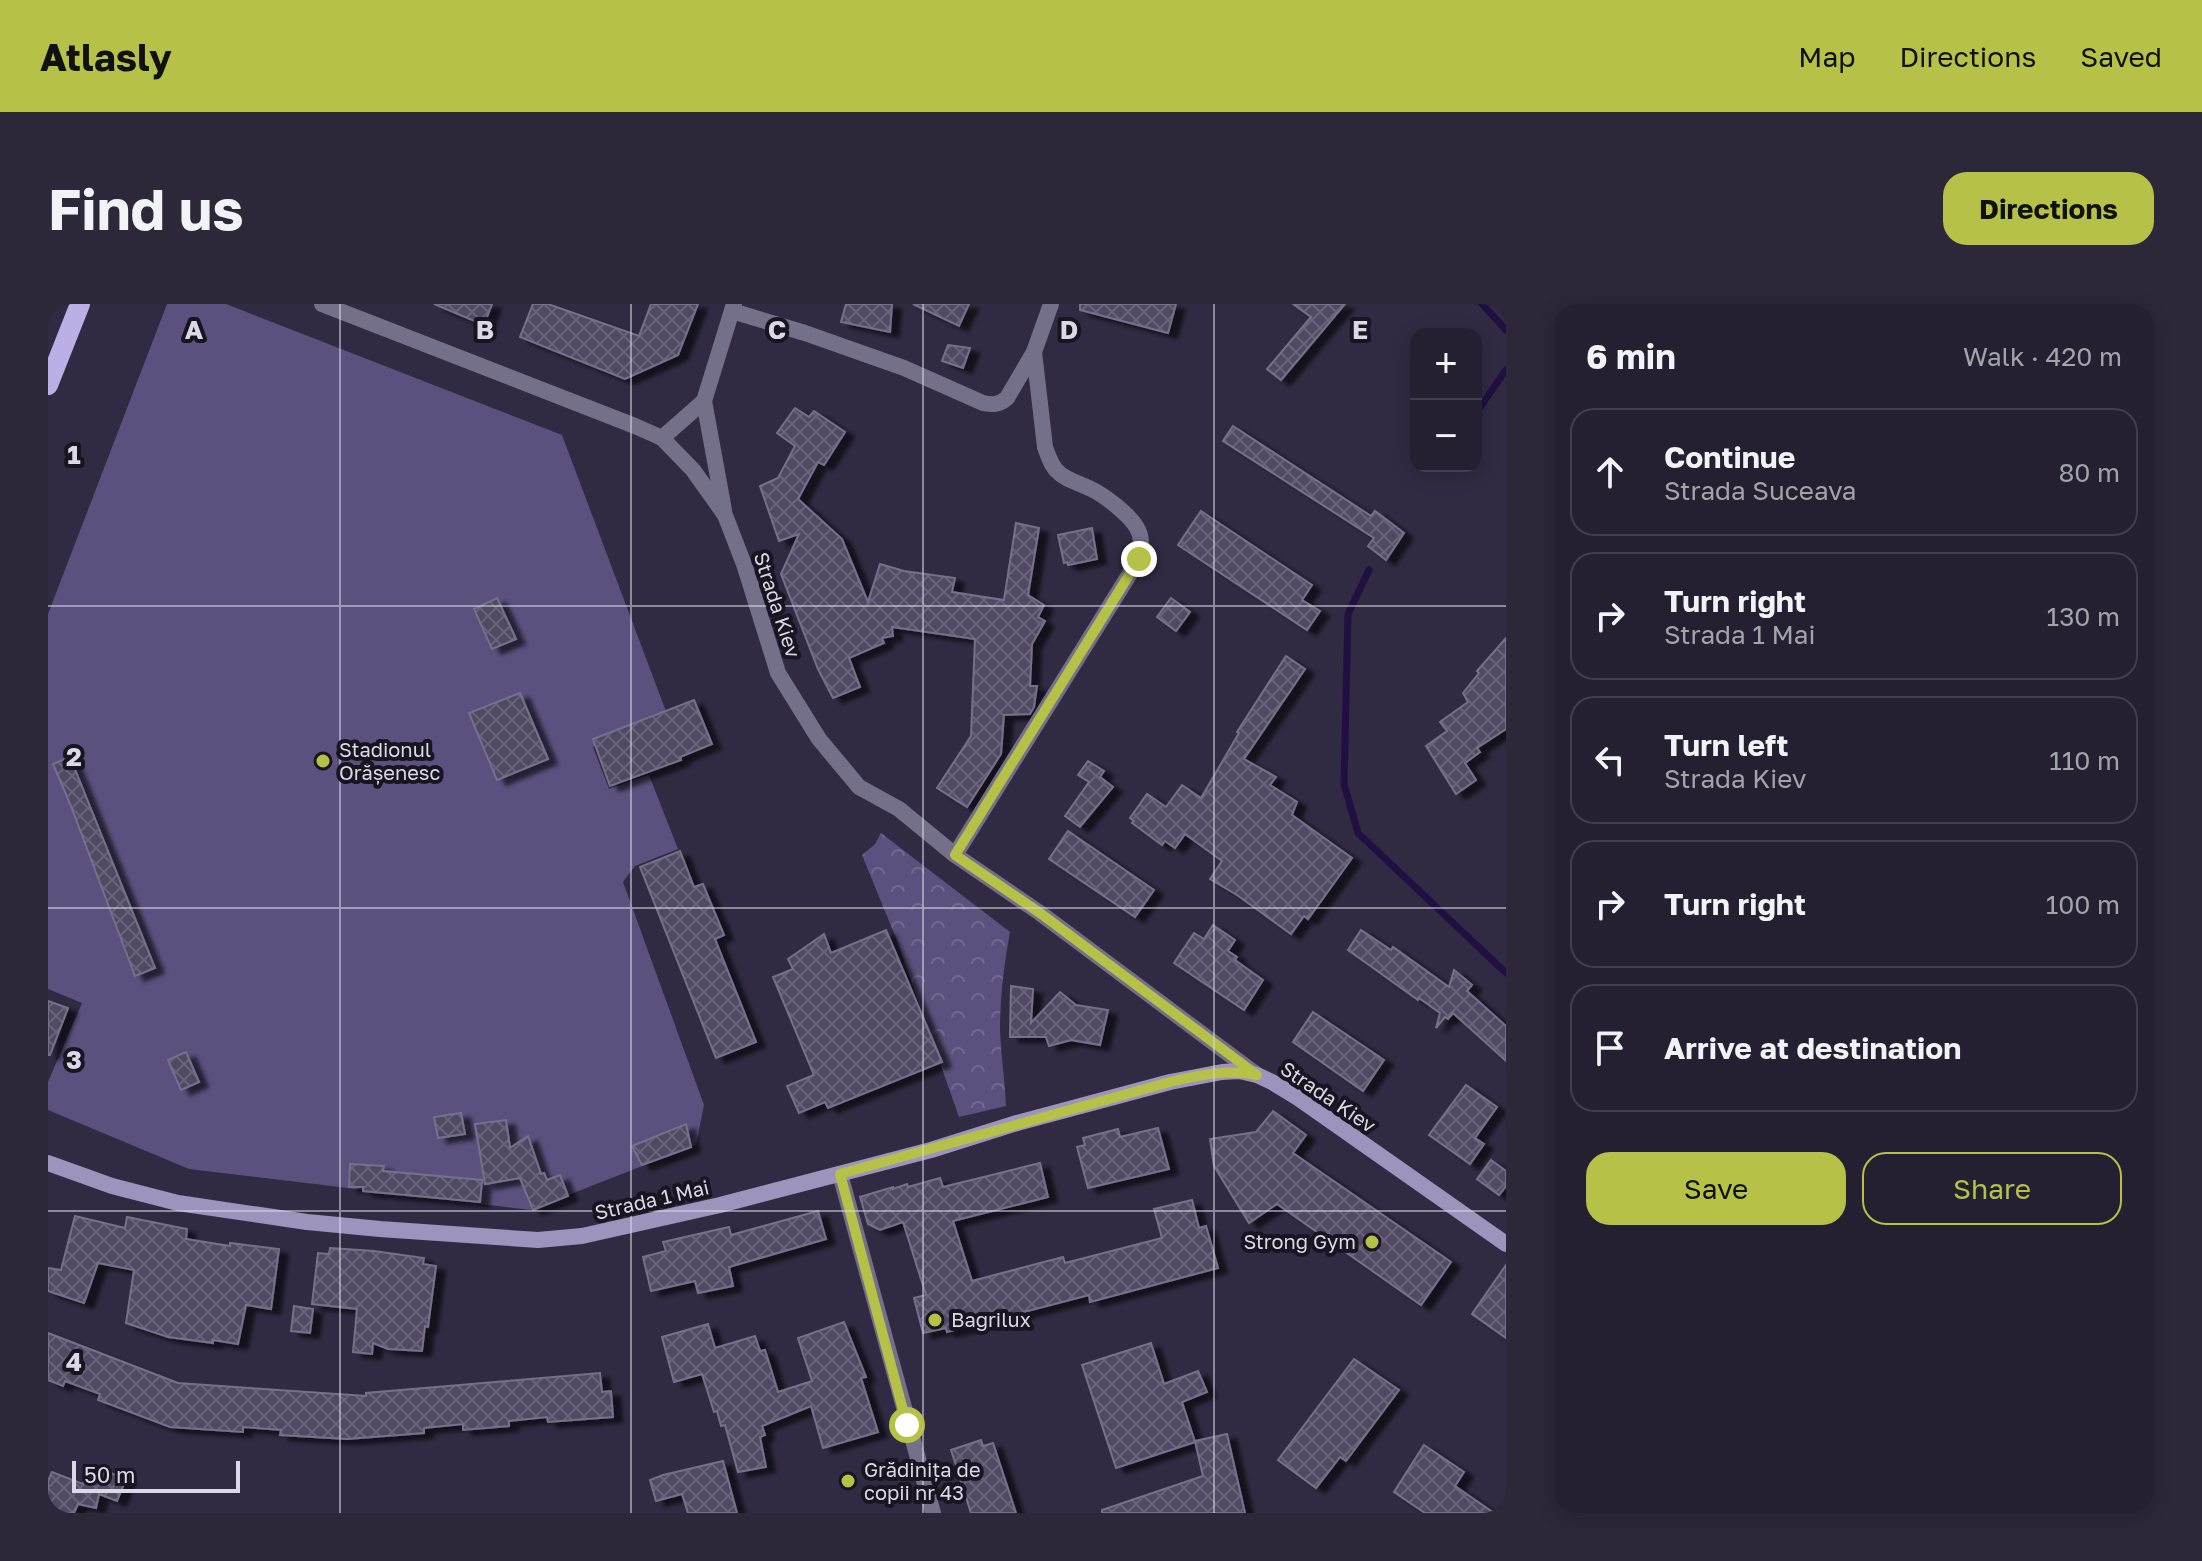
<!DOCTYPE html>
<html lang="en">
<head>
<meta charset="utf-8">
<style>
  :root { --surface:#242032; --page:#2c283a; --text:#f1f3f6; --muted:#a3a3ac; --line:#413e4d; --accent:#b6c148 }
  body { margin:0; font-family:"Golos Text",sans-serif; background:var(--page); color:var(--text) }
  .controls { position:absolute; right:24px; top:24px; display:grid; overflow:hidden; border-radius:16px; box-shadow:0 4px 20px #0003 }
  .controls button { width:72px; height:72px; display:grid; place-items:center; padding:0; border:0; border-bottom:2px solid var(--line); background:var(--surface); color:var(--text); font:40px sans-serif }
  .scale { position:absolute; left:24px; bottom:20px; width:168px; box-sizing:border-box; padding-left:8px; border:4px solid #dbd8e8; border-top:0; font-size:22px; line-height:28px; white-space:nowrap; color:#dbd8e8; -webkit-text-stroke:6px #181520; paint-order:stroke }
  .stop { position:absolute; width:24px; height:24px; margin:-18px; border:6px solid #b6c148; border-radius:50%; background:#fff }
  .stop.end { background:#b6c148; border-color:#fff; box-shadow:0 2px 8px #0008 }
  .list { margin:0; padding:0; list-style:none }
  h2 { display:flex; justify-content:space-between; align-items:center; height:104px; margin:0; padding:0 32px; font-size:34px }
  h2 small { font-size:26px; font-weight:400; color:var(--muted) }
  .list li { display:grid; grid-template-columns:52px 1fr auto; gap:24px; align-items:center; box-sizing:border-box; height:128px; margin:0 16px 16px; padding:0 16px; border:2px solid var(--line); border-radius:24px }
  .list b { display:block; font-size:30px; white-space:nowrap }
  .list p { margin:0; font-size:26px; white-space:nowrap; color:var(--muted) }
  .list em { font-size:26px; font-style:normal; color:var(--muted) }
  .actions { display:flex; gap:16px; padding:24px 32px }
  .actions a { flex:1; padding:18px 0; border:2px solid var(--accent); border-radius:24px; text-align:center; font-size:28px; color:var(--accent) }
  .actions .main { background:var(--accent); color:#111 }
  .icon { flex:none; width:44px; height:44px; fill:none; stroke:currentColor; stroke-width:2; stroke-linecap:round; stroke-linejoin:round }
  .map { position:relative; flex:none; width:1458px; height:1209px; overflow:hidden; border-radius:24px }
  header { display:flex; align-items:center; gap:48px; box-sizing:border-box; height:112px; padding:0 40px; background:var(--accent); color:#111 }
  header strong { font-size:38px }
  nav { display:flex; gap:44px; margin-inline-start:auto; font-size:28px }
  .intro { display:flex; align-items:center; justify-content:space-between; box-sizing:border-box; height:192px; padding:0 48px }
  h1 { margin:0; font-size:56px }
  .button { padding:20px 36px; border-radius:24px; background:var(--accent); color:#111; font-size:28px; font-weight:700 }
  main { display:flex; gap:48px; padding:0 48px }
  aside { flex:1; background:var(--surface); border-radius:24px; box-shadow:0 4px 20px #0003 }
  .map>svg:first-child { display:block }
</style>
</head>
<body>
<header>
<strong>Atlasly</strong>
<nav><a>Map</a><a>Directions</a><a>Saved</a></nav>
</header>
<div class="intro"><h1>Find us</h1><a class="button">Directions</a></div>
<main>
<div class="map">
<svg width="1458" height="1209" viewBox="0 0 1458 1209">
  <defs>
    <pattern id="park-crowns" width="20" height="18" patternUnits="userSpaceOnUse" patternTransform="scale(2)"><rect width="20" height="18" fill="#5b507e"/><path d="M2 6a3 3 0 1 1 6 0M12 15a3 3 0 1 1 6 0" fill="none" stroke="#726890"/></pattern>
    <pattern id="building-cross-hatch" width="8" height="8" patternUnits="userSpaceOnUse" patternTransform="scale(2)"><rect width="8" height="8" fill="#4f4a63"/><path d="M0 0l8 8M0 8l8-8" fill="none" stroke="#686379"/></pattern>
    <filter id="shadow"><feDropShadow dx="9" dy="5" stdDeviation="2" flood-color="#0009"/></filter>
  </defs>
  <rect width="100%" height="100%" fill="#302b42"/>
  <path fill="url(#park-crowns)" d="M 833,529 L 962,628 C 956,661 952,693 952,727 C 953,752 957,777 958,802 L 911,813 L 848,634 L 814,551 L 827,540 Z"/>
  <path fill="#5b507e" d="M 119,0 L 178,0 L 514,131 L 619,410 L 546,437 L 547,442 L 545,443 L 561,485 L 601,471 L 630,545 L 587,562 L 575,578 L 656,801 L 648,841 L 482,906 L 141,865 L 0,806 L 0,778 L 34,699 L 0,685 L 0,310 Z"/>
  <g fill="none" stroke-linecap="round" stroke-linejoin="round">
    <g stroke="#200f41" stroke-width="7">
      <path d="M 1434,0 L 1458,26"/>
      <path d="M 1428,109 L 1458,66"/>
      <path d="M 1321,266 L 1300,310 L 1296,480 L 1310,529 L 1458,669"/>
    </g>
  </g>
  <g fill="url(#building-cross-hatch)" stroke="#76708b" stroke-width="2" filter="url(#shadow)">
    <path d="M 386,0 L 444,0 L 436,21 Z"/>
    <path d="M 485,0 L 500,0 L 591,32 L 603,0 L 650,0 L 630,51 L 577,75 L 472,33 Z"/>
    <path d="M 798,0 L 844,0 L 842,28 L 793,18 Z"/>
    <path d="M 865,0 L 921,0 L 911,22 Z"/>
    <path d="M 1032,0 L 1128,0 L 1120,29 L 1032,6 Z"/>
    <path d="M 1245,0 L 1297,0 L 1233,76 L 1219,65 L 1263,13 Z"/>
    <path d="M 900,41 L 922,44 L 915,64 L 894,57 Z"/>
    <path d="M 747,104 L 761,113 L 766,107 L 797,128 L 776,161 L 770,158 L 750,195 L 794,235 L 820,298 L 832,260 L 856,267 L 907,274 L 904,288 L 956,296 L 968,219 L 991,224 L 980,291 L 996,301 L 990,313 L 997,317 L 984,340 L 982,382 L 989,382 L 986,403 L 982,410 L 956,411 L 953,450 L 919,503 L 889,484 L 923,432 L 927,335 L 844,323 L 845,332 L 834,334 L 836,339 L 801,354 L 812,383 L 785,394 L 770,365 L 733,270 L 751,230 L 731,237 L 712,182 L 730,174 L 747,142 L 729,129 Z"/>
    <path d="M 1185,122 L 1323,212 L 1327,207 L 1356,229 L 1338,256 L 1320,242 L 1326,234 L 1175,137 Z"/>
    <path d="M 1153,207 L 1264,281 L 1254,296 L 1272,307 L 1259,326 L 1130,241 Z"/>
    <path d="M 1044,224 L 1049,255 L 1020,261 L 1019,258 L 1016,259 L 1010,231 Z"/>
    <path d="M 449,294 L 468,335 L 444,345 L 426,305 Z"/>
    <path d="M 1123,294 L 1142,308 L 1128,327 L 1109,313 Z"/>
    <path d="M 1458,334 L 1458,425 L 1429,444 L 1432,448 L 1417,459 L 1428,476 L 1408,490 L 1378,442 L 1399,427 L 1392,418 L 1420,398 L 1415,389 L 1431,369 L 1429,367 Z"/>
    <path d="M 1238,352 L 1257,365 L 1196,455 L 1228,473 L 1222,481 L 1249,498 L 1244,511 L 1304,554 L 1260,615 L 1256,612 L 1243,630 L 1189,591 L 1162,575 L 1174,557 L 1137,530 L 1127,544 L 1117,537 L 1114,541 L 1084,519 L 1086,517 L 1082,514 L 1099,490 L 1118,503 L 1134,481 L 1153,494 L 1191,429 L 1189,428 Z"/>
    <path d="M 472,389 L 500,455 L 449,476 L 421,409 Z"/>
    <path d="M 646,396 L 664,440 L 632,453 L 633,456 L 562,482 L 545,435 Z"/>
    <path d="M 22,453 L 107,664 L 87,672 L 23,502 L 5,460 Z"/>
    <path d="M 1040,457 L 1056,467 L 1052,473 L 1065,483 L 1032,523 L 1017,512 L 1041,478 L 1030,471 Z"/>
    <path d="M 1020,527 L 1106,586 L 1087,613 L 1001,555 Z"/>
    <path d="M 632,547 L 646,583 L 655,580 L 676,631 L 667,635 L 708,738 L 668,754 L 592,563 Z"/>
    <path d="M 1165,621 L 1187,636 L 1180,647 L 1189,653 L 1187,656 L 1215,676 L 1196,706 L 1126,659 L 1146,629 L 1156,635 Z"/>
    <path d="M 838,626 L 894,758 L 780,804 L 777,798 L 751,809 L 739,782 L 766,771 L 725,673 L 745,665 L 740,655 L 776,630 L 783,649 Z"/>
    <path d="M 1313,626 L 1343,646 L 1345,643 L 1401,683 L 1406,666 L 1424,681 L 1419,687 L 1458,722 L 1458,757 L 1405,709 L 1400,715 L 1397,713 L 1388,724 L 1392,709 L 1371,694 L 1370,696 L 1300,646 Z"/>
    <path d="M 963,682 L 985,685 L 983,719 L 1012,688 L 1028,701 L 1060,706 L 1052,741 L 1023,736 L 1001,742 L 998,733 L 962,733 Z"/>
    <path d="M 0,697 L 20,704 L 2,751 L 0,751 Z"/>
    <path d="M 1265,708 L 1336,756 L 1315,787 L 1245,738 Z"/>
    <path d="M 138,748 L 151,778 L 133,786 L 120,756 Z"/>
    <path d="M 1418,781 L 1449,803 L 1427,834 L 1436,840 L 1422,860 L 1381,831 Z"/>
    <path d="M 1225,807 L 1258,831 L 1245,849 L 1403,958 L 1373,1001 L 1229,900 L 1201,919 L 1166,862 L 1162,835 L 1208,828 Z"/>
    <path d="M 413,809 L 417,830 L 390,834 L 386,813 Z"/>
    <path d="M 458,816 L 462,844 L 480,832 L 493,870 L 496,869 L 499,876 L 512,871 L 520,892 L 485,906 L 472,874 L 437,880 L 427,820 Z"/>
    <path d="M 638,820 L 643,843 L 594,861 L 584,842 Z"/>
    <path d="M 1110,824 L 1121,865 L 1040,884 L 1029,843 L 1037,841 L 1035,834 L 1070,825 L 1072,833 Z"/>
    <path d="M 1443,856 L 1458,867 L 1458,882 L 1451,891 L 1429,875 Z"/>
    <path d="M 992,859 L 1000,893 L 905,917 L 924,977 L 1015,953 L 1017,959 L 1114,934 L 1106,905 L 1144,896 L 1151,924 L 1158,922 L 1170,964 L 1042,998 L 1041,991 L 899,1028 L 898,1024 L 875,1029 L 866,994 L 878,991 L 855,918 L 832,926 L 820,920 L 812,893 L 845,883 L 845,885 L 859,880 L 860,883 L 892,874 L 895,883 Z"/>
    <path d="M 302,860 L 336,862 L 335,867 L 434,876 L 432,898 L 315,887 L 315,883 L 301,883 Z"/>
    <path d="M 770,907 L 778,935 L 681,963 L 685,982 L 650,989 L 647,977 L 603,987 L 595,953 L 618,947 L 615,938 L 681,923 L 683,931 Z"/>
    <path d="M 27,912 L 77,924 L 79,913 L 139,925 L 138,935 L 182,942 L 182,939 L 231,945 L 223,1005 L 198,1001 L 190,1040 L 165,1036 L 165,1039 L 120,1033 L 78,1019 L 86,966 L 50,959 L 36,999 L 0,987 L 0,964 L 13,966 Z"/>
    <path d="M 282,944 L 326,947 L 376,954 L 375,960 L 388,962 L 380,1023 L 377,1022 L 374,1047 L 340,1045 L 325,1039 L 324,1050 L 305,1048 L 309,1005 L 264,1000 L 270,949 L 281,950 Z"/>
    <path d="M 1458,961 L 1458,1034 L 1424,1010 Z"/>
    <path d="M 246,1002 L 265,1005 L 262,1029 L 243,1027 Z"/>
    <path d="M 796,1018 L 818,1073 L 813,1074 L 830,1128 L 775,1144 L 763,1102 L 714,1122 L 717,1131 L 712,1133 L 718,1163 L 690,1168 L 677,1121 L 673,1122 L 669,1107 L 666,1108 L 654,1070 L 626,1078 L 614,1033 L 660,1020 L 667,1044 L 707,1032 L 712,1047 L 717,1046 L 730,1088 L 764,1077 L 750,1034 Z"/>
    <path d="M 0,1029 L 130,1079 L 318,1092 L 318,1089 L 552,1069 L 554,1088 L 563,1087 L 565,1113 L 500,1118 L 499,1113 L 461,1117 L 461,1122 L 415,1126 L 415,1120 L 376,1124 L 376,1129 L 299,1135 L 232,1131 L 233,1126 L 195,1123 L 195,1128 L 122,1123 L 50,1096 L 52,1090 L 17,1077 L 15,1082 L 0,1076 Z"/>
    <path d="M 1103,1039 L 1116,1080 L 1150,1067 L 1159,1088 L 1134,1098 L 1147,1138 L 1068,1164 L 1034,1061 Z"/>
    <path d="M 1306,1055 L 1351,1086 L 1298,1157 L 1292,1153 L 1268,1184 L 1230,1156 Z"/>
    <path d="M 1179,1130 L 1197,1209 L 1054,1209 L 1054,1206 L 1155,1172 L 1147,1137 Z"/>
    <path d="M 933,1136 L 935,1142 L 945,1139 L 968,1209 L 923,1209 L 903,1146 Z"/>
    <path d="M 1376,1141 L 1416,1168 L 1407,1182 L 1446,1209 L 1377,1209 L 1346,1188 Z"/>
    <path d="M 675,1157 L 689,1209 L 640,1209 L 634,1190 L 608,1197 L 602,1176 L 615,1171 Z"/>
    <path d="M 42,1161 L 78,1175 L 69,1197 L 51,1190 L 48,1204 L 30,1200 L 26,1209 L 0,1209 L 0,1177 L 4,1168 L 35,1180 Z"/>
  </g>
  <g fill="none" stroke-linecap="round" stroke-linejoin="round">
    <g stroke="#75708a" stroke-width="16">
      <path d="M 274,0 L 587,122 L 614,134 L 645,166 L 677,211 L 697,263 L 730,369 L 771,435 L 811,483 L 851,505 L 907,551 L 992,609 L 1209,771"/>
      <path d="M 684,7 L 757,29 L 856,64 L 935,99 C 945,101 951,101 959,94 L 986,48 L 1003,0"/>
      <path d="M 656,97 L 676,206"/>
      <path d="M 614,134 L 656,97 L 686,0"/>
      <path d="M 907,551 L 1091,255 C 1093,244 1095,234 1089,224 C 1081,210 1055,190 1041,184 C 1029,178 1017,176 1008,166 C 1002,159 1000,151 997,143 L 986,48"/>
      <path d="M 792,870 L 885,1209"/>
    </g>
    <path stroke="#9c94bd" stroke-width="16" d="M 0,859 L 64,882 L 130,899 L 259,918 L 332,925 L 490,936 L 534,932 L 672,901 L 883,846 L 969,819 L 1122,778 L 1174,768 L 1191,767 L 1209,771 L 1224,778 L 1250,794 L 1458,940"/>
    <path stroke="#bbafe5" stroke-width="20" d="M 0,81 L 32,0"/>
  </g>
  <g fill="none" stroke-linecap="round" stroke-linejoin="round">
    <path stroke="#b6c148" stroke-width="10" d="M 859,1121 L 792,870 L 1122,778 C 1151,771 1179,765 1209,771 L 992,609 L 907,551 L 1091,255"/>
  </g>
  <path fill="none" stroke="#dbd8e8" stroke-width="2" stroke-opacity="0.55" d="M 292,0 L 292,1209M 583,0 L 583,1209M 875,0 L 875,1209M 1166,0 L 1166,1209M 0,302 L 1458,302M 0,604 L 1458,604M 0,907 L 1458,907"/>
  <g fill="#b6c148" stroke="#181520" stroke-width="3">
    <circle cx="275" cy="457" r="8"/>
    <circle cx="1324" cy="938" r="8"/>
    <circle cx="887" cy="1016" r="8"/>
    <circle cx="800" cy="1177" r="8"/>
  </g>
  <g text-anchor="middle" stroke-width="8" stroke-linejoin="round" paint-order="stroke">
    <g font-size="20" fill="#dbd8e8" stroke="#181520">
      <text transform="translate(729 301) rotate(72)" y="7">Strada Kiev</text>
      <text transform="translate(1280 793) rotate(34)" y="7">Strada Kiev</text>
      <text transform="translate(604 896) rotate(-13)" y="7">Strada 1 Mai</text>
    </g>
    <g font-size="20" fill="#dbd8e8" stroke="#181520" text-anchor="start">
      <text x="291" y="453">Stadionul<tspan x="291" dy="23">Orășenesc</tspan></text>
      <text x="1308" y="945" text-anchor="end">Strong Gym</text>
      <text x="903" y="1023">Bagrilux</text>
      <text x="816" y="1173">Grădinița de<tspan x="816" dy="23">copii nr 43</tspan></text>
    </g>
  </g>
  <g font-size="26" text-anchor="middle" font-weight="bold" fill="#dbd8e8" stroke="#181520" stroke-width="8" stroke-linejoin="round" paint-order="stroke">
    <text x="146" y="35">A</text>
    <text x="437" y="35">B</text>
    <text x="729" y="35">C</text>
    <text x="1021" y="35">D</text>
    <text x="1312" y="35">E</text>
    <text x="26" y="160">1</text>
    <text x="26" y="462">2</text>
    <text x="26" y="765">3</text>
    <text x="26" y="1067">4</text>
  </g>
</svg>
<div class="controls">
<button>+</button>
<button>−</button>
</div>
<div class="scale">50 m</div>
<div class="stop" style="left:859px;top:1121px"></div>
<div class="stop end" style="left:1091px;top:255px"></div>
</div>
<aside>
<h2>6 min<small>Walk · 420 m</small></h2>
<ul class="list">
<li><svg class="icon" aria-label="ahead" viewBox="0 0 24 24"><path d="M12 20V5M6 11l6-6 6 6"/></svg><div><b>Continue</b><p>Strada Suceava</p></div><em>80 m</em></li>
<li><svg class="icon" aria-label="right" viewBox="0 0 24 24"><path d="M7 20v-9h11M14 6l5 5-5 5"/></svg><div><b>Turn right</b><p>Strada 1 Mai</p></div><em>130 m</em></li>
<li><svg class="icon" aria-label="left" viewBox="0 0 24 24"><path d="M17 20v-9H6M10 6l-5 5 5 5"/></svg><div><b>Turn left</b><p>Strada Kiev</p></div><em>110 m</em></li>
<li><svg class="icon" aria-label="right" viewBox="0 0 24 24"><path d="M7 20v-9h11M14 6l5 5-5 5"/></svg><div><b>Turn right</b></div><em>100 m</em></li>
<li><svg class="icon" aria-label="arrive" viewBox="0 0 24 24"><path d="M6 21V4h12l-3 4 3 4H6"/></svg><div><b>Arrive at destination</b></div></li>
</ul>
<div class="actions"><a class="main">Save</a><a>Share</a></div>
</aside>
</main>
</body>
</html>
